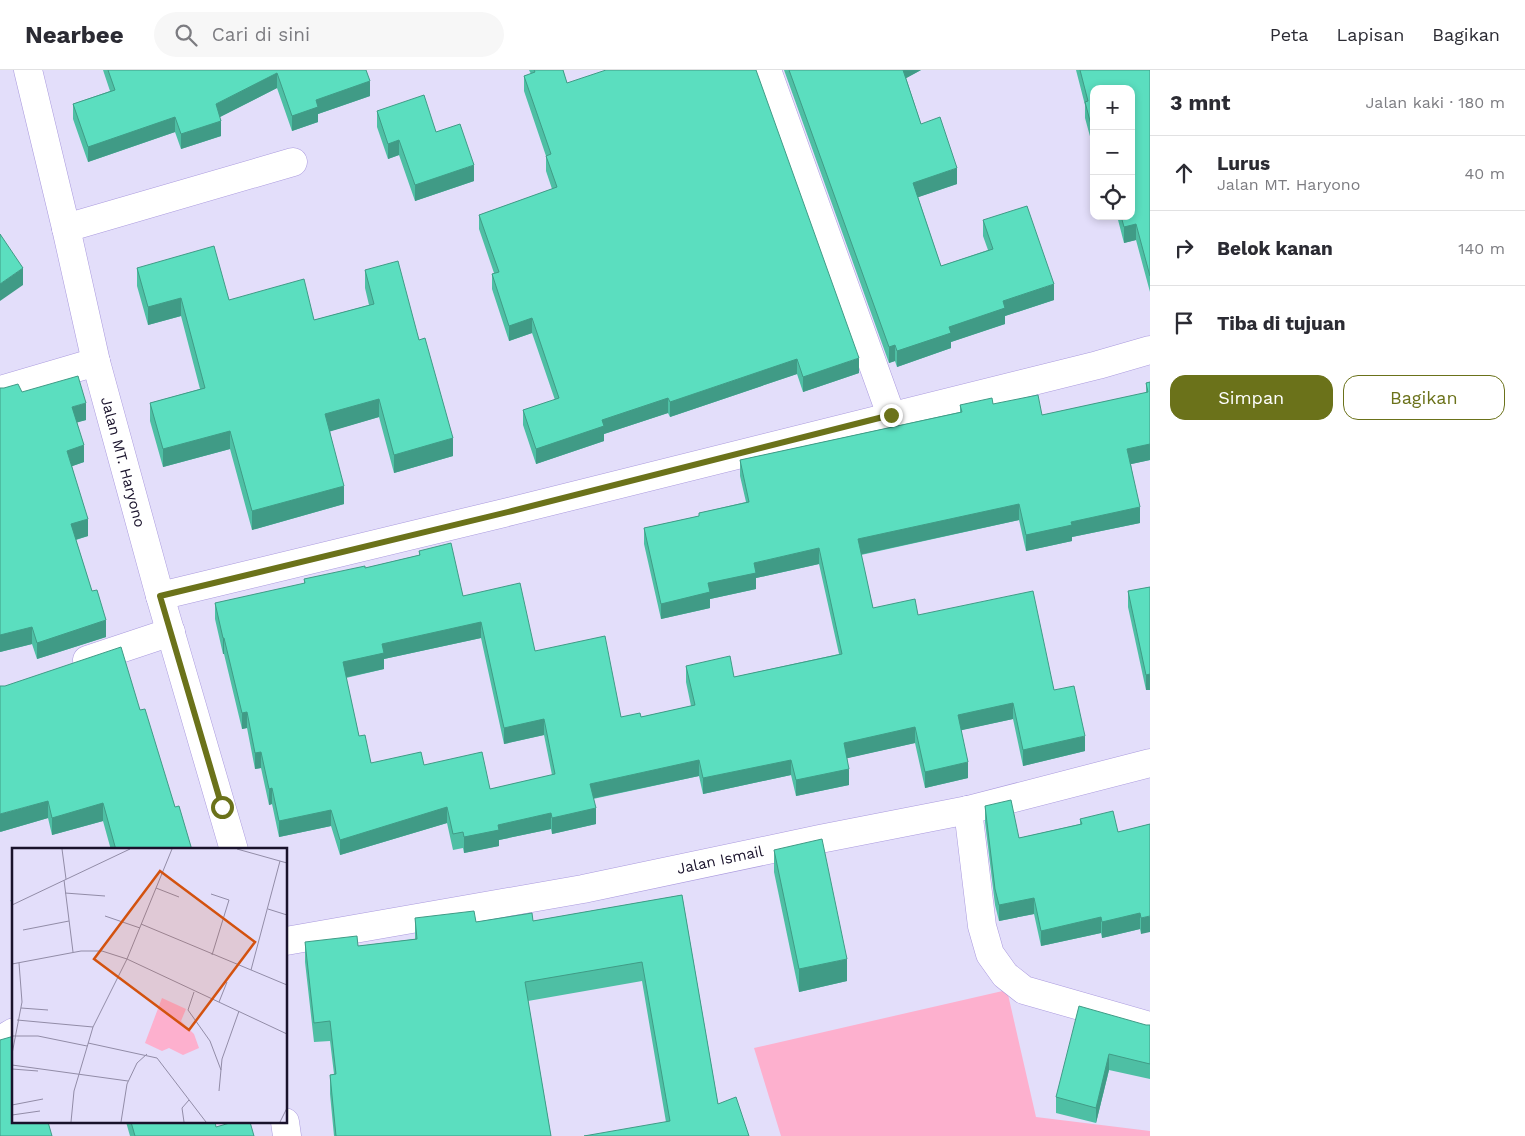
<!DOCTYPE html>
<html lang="id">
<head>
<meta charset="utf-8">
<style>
  :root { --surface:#fff; --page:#f7f7f7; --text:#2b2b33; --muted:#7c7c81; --line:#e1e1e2; --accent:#6b721a }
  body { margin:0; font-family:"Work Sans",sans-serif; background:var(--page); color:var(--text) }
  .controls { position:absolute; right:15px; top:15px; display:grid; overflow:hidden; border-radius:10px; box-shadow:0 2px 8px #0003 }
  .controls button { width:45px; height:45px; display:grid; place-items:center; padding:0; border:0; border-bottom:1px solid var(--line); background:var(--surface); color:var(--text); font:25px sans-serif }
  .stop { position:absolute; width:15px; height:15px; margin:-11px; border:4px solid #6b721a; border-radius:50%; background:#fff }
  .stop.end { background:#6b721a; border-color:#fff; box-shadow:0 1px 5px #0008 }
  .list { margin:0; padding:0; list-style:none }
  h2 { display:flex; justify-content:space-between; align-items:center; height:65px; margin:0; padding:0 20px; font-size:21px }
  h2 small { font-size:16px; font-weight:400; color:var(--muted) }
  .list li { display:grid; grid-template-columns:32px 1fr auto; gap:15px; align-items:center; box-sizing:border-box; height:75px; padding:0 20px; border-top:1px solid var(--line) }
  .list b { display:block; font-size:19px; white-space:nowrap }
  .list p { margin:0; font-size:16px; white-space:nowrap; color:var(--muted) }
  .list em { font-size:16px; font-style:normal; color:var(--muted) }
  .actions { display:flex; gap:10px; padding:15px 20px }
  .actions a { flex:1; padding:11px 0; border:1px solid var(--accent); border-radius:15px; text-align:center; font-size:18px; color:var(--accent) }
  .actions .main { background:var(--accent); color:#fff }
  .icon { flex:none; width:28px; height:28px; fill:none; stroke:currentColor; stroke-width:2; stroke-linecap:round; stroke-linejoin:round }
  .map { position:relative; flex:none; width:1150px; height:1066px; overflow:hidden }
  header { display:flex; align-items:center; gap:30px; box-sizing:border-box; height:70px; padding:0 25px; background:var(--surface); border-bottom:1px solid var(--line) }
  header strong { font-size:24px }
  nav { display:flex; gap:28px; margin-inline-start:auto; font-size:18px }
  .search { width:350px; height:45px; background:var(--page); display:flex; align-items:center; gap:12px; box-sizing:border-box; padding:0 18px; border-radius:28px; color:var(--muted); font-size:19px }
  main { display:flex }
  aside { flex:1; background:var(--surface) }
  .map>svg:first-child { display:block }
</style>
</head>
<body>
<header>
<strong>Nearbee</strong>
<div class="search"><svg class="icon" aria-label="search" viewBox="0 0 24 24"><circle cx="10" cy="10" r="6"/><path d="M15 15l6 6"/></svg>Cari di sini</div>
<nav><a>Peta</a><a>Lapisan</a><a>Bagikan</a></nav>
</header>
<main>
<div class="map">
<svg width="1150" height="1066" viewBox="0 0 1150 1066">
  <rect width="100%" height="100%" fill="#e3defa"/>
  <path fill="#fdb0ce" d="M 1007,920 L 1036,1047 L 1150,1061 L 1150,1066 L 781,1066 L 754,978 Z"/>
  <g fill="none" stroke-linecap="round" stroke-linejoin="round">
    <g stroke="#aa9ade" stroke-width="29">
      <g id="minor">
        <path d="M 767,0 L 891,345"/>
        <path d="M 66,158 L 293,92"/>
        <path d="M 0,320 L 96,292"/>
        <path d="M 160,526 L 512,441 L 1098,295 L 1150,280"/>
        <path d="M 87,590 L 171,562"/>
        <path d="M 968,740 L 982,856 L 990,884 L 1005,905 L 1024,920 L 1150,956"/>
        <path d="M 286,871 L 583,819 L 820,769 L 968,740 L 1150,693"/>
        <path d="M 0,970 L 14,962"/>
      </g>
    </g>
    <g stroke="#aa9ade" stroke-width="29">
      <g id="primary">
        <path d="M 28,0 L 66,158 L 96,292 L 160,526 L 234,780"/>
        <path d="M 285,1052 L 287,1066"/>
      </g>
    </g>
    <use href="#minor" stroke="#fff" stroke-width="28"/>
    <use href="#primary" stroke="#fff" stroke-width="28"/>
  </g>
  <g fill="#4ebfa4" fill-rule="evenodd">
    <path d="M 103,0 L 366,0 L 370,26 L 318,44 L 318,52 L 292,61 L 277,18 L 220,47 L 221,66 L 181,79 L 175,62 L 88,92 L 73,49 L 73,34 L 110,21 Z"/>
    <path d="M 529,0 L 563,0 L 567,13 L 859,303 L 803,322 L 797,304 L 670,347 L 668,343 L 604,364 L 604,371 L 536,394 L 523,355 L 523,340 L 555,330 L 532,263 L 509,271 L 492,219 L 492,204 L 494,203 L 479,159 L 479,145 L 552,119 L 546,101 L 546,86 L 524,21 L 524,6 L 531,4 Z"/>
    <path d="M 784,0 L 921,0 L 906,8 L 921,54 L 957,114 L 918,127 L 941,196 L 988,180 L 983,166 L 983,150 L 1054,230 L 1005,246 L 1005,254 L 951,272 L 951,278 L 897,297 L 895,291 L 889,293 Z"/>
    <path d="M 1076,0 L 1150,0 L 1150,222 L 1136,170 L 1124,173 L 1117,146 L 1131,146 L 1094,19 L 1094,81 L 1085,48 L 1085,35 Z"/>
    <path d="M 377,41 L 436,62 L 474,111 L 415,131 L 399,85 L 388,89 L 377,57 Z"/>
    <path d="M 137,198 L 229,230 L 314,250 L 369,235 L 365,218 L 365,200 L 419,270 L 453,386 L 394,403 L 379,347 L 330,361 L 344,434 L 252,460 L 230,379 L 163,397 L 150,351 L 150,333 L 200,319 L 181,246 L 148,255 L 137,216 Z"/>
    <path d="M 1150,312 L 1150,390 L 1131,394 L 1140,453 L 1072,467 L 1072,471 L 1026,481 L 1019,450 L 861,485 L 873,538 L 918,545 L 1054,620 L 1085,681 L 1023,696 L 1013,649 L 961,660 L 968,708 L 925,718 L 915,673 L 847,688 L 849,715 L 796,726 L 791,705 L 703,724 L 699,706 L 593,729 L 596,754 L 552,764 L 551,759 L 499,770 L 499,776 L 464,783 L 463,778 L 453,780 L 447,753 L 340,785 L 331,756 L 279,767 L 272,734 L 269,735 L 261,698 L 255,699 L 247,658 L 242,659 L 224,584 L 223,584 L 215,549 L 215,533 L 304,514 L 304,509 L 365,498 L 419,485 L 419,481 L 463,526 L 621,647 L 641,647 L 691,636 L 686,612 L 686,596 L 734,607 L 839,584 L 819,494 L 756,508 L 756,519 L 710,529 L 710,538 L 661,549 L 644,474 L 644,458 L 699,446 L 699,443 L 746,432 L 740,406 L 740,390 L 960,342 L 960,335 L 993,334 L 1042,345 L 1146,323 L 1146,313 ZM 481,568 L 504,674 L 544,665 L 552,705 L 490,719 L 424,695 L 371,693 L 359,666 L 346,608 L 384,599 L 384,589 Z"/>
    <path d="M 0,318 L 22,322 L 86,350 L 77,352 L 84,392 L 72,396 L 88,466 L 76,470 L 106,567 L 37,589 L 32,574 L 0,582 Z"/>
    <path d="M 1150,517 L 1150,620 L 1146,620 L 1128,537 L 1128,521 Z"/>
    <path d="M 140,640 L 175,737 L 192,780 L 111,780 L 103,751 L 52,765 L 48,748 L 0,762 Z"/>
    <path d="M 985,736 L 1019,768 L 1080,754 L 1080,749 L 1118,762 L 1150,754 L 1141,864 L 1140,859 L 1102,868 L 1101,863 L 1041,876 L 1034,844 L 999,851 L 995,835 L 985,752 Z"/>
    <path d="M 774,780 L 847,911 L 799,922 L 774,802 Z"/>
    <path d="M 682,825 L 718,1034 L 749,1066 L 666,1052 L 642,911 L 528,931 L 551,1066 L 334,1066 L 330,1024 L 330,1005 L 334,1004 L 330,971 L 314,972 L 305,892 L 305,872 L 358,876 L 415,869 L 415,848 L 476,852 L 533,851 Z"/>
    <path d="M 14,829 L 14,859 L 11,848 L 11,830 Z"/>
    <path d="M 1146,955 L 1150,955 L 1150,1009 L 1109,1000 L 1096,1053 L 1056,1043 L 1056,1027 Z"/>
    <path d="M 126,1052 L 215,1052 L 216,1057 L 254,1066 L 130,1066 Z"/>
  </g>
  <g fill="#409b86">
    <path d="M 901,0 L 921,0 L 901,11 Z"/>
    <path d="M 277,3 L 277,18 L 216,49 L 216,34 Z"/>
    <path d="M 370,11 L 370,26 L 318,44 L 318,52 L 292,61 L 292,46 L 316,30 Z"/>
    <path d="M 175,47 L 175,62 L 88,92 L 88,77 Z"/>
    <path d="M 221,51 L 221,66 L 181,79 L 181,64 Z"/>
    <path d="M 399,70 L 399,85 L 388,89 L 388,74 Z"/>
    <path d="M 474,95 L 474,111 L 415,131 L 415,115 Z"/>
    <path d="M 957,98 L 957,114 L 913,129 L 913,113 Z"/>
    <path d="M 1136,154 L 1136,170 L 1124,173 L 1124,157 Z"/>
    <path d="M 23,198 L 23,215 L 0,231 L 0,214 Z"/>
    <path d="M 1054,214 L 1054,230 L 1005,246 L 1005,254 L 951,272 L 951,278 L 897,297 L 897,281 L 1003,231 Z"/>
    <path d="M 181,228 L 181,246 L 148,255 L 148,237 Z"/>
    <path d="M 532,248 L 532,263 L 509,271 L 509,256 Z"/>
    <path d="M 895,275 L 895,291 L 889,293 L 889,277 Z"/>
    <path d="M 859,288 L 859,303 L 803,322 L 803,307 Z"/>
    <path d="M 797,289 L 797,304 L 670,347 L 670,332 Z"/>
    <path d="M 668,328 L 668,343 L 604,364 L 604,371 L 536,394 L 536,379 L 602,350 Z"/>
    <path d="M 379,329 L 379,347 L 325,363 L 325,344 Z"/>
    <path d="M 86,333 L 86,350 L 72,354 L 72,337 Z"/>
    <path d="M 230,361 L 230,379 L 163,397 L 163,379 Z"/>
    <path d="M 453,368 L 453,386 L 394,403 L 394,385 Z"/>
    <path d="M 1150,374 L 1150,390 L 1127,395 L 1127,379 Z"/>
    <path d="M 84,375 L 84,392 L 67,398 L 67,381 Z"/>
    <path d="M 344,416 L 344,434 L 252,460 L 252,441 Z"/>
    <path d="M 1019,434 L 1019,450 L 858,485 L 858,469 Z"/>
    <path d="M 1140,437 L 1140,453 L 1072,467 L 1072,471 L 1026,481 L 1026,465 L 1071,452 Z"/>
    <path d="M 88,449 L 88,466 L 71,471 L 71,454 Z"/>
    <path d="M 819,478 L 819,494 L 756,508 L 756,519 L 710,529 L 710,538 L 661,549 L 661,534 L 708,513 L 754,493 Z"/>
    <path d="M 106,550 L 106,567 L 37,589 L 37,573 Z"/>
    <path d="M 481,552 L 481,568 L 384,589 L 384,599 L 343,608 L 343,592 L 382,574 Z"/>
    <path d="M 32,557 L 32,574 L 0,582 L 0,565 Z"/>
    <rect x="223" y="568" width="1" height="16"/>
    <path d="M 1150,604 L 1150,620 L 1146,620 L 1146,605 Z"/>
    <path d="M 1013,633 L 1013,649 L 958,661 L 958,645 Z"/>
    <path d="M 247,642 L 247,658 L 242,659 L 242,643 Z"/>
    <path d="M 544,649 L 544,665 L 504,674 L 504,658 Z"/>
    <path d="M 915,657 L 915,673 L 844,689 L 844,673 Z"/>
    <path d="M 1085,666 L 1085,681 L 1023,696 L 1023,680 Z"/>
    <path d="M 261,682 L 261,698 L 255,699 L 255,683 Z"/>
    <path d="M 699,690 L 699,706 L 590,729 L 590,714 Z"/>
    <path d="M 791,690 L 791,705 L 703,724 L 703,708 Z"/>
    <path d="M 968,692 L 968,708 L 925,718 L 925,702 Z"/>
    <path d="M 849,699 L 849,715 L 796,726 L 796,710 Z"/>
    <path d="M 272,718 L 272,734 L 269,735 L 269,719 Z"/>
    <path d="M 48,731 L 48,748 L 0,762 L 0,744 Z"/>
    <path d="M 103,733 L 103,751 L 52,765 L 52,748 Z"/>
    <path d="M 447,737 L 447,753 L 340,785 L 340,770 Z"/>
    <path d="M 596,738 L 596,754 L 552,764 L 552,748 Z"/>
    <path d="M 331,740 L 331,756 L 279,767 L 279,751 Z"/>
    <path d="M 551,743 L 551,759 L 499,770 L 499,776 L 464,783 L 464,767 L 498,755 Z"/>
    <path d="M 1034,828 L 1034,844 L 999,851 L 999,835 Z"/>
    <path d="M 1140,843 L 1140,859 L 1102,868 L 1102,852 Z"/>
    <path d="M 1150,846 L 1150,862 L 1141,864 L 1141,848 Z"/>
    <path d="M 1101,847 L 1101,863 L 1041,876 L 1041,861 Z"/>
    <path d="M 847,889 L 847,911 L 799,922 L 799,899 Z"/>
    <path d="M 1109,984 L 1109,1000 L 1096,1053 L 1096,1038 Z"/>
  </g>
  <g fill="#5bdebf" stroke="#409b86" fill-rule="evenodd">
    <path d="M 108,0 L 366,0 L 370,11 L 316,30 L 318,37 L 292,46 L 277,3 L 216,34 L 221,51 L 181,64 L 175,47 L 88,77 L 73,34 L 115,20 Z"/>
    <path d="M 534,0 L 563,0 L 567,13 L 606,0 L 756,0 L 859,288 L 803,307 L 797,289 L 670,332 L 668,328 L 602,350 L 604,356 L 536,379 L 523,340 L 559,328 L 532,248 L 509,256 L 492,204 L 499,202 L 479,145 L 557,117 L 546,86 L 551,84 L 524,6 L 535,2 Z"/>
    <path d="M 789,0 L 903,0 L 921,54 L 940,47 L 957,98 L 913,113 L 941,196 L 993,179 L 983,150 L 1027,136 L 1054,214 L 1003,231 L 1005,238 L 949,257 L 951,263 L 897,281 L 895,275 L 889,277 Z"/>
    <path d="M 1080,0 L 1150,0 L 1150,206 L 1136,154 L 1124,157 L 1121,146 L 1131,146 L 1131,19 L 1094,19 L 1094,66 L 1085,32 L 1088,31 Z"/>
    <path d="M 424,25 L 436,62 L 460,54 L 474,95 L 415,115 L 399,70 L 388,74 L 377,41 Z"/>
    <path d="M 0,164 L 23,198 L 0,214 Z"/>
    <path d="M 214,176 L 229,230 L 304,209 L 314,250 L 374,234 L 365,200 L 398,191 L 419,270 L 425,268 L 453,368 L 394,385 L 379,329 L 325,344 L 344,416 L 252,441 L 230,361 L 163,379 L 150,333 L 205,318 L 181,228 L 148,237 L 137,198 Z"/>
    <path d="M 78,306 L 86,333 L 72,337 L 84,375 L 67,381 L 88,449 L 71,454 L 92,521 L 97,520 L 106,550 L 37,573 L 32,557 L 0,565 L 0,318 L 4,318 L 18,314 L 22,322 Z"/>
    <path d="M 1150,312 L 1150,374 L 1127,379 L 1140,437 L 1071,452 L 1072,455 L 1026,465 L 1019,434 L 858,469 L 873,538 L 915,529 L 918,545 L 1033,521 L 1054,620 L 1074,616 L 1085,666 L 1023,680 L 1013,633 L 958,645 L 968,692 L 925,702 L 915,657 L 844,673 L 849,699 L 796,710 L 791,690 L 703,708 L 699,690 L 590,714 L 596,738 L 552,748 L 551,743 L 498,755 L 499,760 L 464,767 L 463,762 L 453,764 L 447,737 L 340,770 L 331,740 L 279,751 L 272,718 L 269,719 L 261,682 L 255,683 L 247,642 L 242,643 L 224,568 L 223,568 L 215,533 L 305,513 L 304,509 L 365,496 L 365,498 L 420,485 L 419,481 L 451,473 L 463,526 L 520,513 L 535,581 L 605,566 L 621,647 L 640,643 L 641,647 L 695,635 L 686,596 L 730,586 L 734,607 L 842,584 L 819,478 L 754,493 L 756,503 L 708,513 L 710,522 L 661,534 L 644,458 L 699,446 L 699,443 L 749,432 L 740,390 L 962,342 L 960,335 L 992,328 L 993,334 L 1038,325 L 1042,345 L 1148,322 L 1146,313 ZM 481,552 L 504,658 L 544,649 L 555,704 L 490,719 L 482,682 L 424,695 L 421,682 L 371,693 L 365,665 L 359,666 L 343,592 L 384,583 L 382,574 Z"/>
    <path d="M 1150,517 L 1150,604 L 1146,605 L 1128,521 Z"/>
    <path d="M 121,577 L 140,640 L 145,639 L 175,737 L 179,736 L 192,780 L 116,780 L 103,733 L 52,748 L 48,731 L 0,744 L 0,616 L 5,616 Z"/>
    <path d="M 1011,730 L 1019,768 L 1082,754 L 1080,749 L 1113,741 L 1118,762 L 1150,754 L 1150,846 L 1141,848 L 1140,843 L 1102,852 L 1101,847 L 1041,861 L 1034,828 L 999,835 L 995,819 L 985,736 Z"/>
    <path d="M 822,769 L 847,889 L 799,899 L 774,780 Z"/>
    <path d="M 682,825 L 718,1034 L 736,1027 L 749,1066 L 584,1066 L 670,1051 L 642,892 L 525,912 L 551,1066 L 336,1066 L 330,1005 L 336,1004 L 330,951 L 314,953 L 305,872 L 357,866 L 358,876 L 417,869 L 415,848 L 474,841 L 476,852 L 532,843 L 533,851 Z"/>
    <path d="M 14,829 L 14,841 L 11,830 Z"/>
    <path d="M 1079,936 L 1146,955 L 1150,955 L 1150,994 L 1109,984 L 1096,1038 L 1056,1027 Z"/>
    <path d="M 14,966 L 14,1052 L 48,1052 L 52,1066 L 0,1066 L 0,970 Z"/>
    <path d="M 131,1052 L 215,1052 L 216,1057 L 233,1052 L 250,1052 L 254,1066 L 135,1066 Z"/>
  </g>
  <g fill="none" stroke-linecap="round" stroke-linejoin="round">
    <path stroke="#6b721a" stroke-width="6" d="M 222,737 L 160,526 L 512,441 L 891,345"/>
  </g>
  <g text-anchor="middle" stroke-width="4" stroke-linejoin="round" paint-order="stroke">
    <g font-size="15" fill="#19122b" stroke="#fff">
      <text transform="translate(123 392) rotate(75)" y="5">Jalan MT. Haryono</text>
      <text transform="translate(720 790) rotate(-12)" y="5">Jalan Ismail</text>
    </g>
  </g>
  <g transform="translate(12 778)">
    <rect width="275" height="275" fill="#e3defa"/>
    <path d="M 150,150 L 174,161 L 169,173 L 182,186 L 187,200 L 171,207 L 157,200 L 150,203 L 133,195 Z" fill="#fdb0ce"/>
    <path fill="none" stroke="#928ca7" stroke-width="1" d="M 50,1 L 54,31M 225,1 L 275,15M 52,32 L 61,104M 144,40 L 167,49M 53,45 L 93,48M 199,46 L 217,52 L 200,107M 0,57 L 118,1M 256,61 L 275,67M 93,68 L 128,80M 129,76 L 275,137M 11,82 L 57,73M 0,116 L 69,103 L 90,103 L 115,111 L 275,186M 239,122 L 268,13M 182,144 L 176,162 L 198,193 L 209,222M 207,154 L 215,134M 9,160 L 36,162M 5,172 L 81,179M 0,188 L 26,188 L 75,198M 76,195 L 145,210 L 194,274M 0,206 L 10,154 L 7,115M 0,217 L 116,233M 0,221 L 26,223M 207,243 L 210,211 L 227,163M 0,257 L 31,251M 0,267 L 28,263M 59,274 L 62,243 L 81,179 L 115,111 L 160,1M 109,274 L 115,236 L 125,215 L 135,206M 172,274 L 170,260 L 177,252M 268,274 L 275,260"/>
    <path fill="#d3520f" fill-opacity="0.15" stroke="#d3520f" stroke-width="2.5" d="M 148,23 L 243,94 L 177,182 L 82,111 Z"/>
    <rect width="275" height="275" fill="none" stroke="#19122b" stroke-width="2.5"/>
  </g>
</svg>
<div class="controls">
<button>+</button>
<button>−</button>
<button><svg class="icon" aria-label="locate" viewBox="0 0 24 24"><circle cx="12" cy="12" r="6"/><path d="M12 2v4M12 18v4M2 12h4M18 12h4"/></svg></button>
</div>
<div class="stop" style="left:222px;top:737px"></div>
<div class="stop end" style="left:891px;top:345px"></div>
</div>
<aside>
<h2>3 mnt<small>Jalan kaki · 180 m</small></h2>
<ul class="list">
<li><svg class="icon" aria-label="ahead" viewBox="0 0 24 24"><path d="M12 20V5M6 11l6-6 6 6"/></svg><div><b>Lurus</b><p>Jalan MT. Haryono</p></div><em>40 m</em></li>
<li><svg class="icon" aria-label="right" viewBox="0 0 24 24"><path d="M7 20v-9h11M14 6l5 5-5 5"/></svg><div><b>Belok kanan</b></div><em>140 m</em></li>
<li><svg class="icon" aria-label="arrive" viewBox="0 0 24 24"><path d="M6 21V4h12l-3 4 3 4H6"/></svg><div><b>Tiba di tujuan</b></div></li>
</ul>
<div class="actions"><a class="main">Simpan</a><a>Bagikan</a></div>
</aside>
</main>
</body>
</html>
